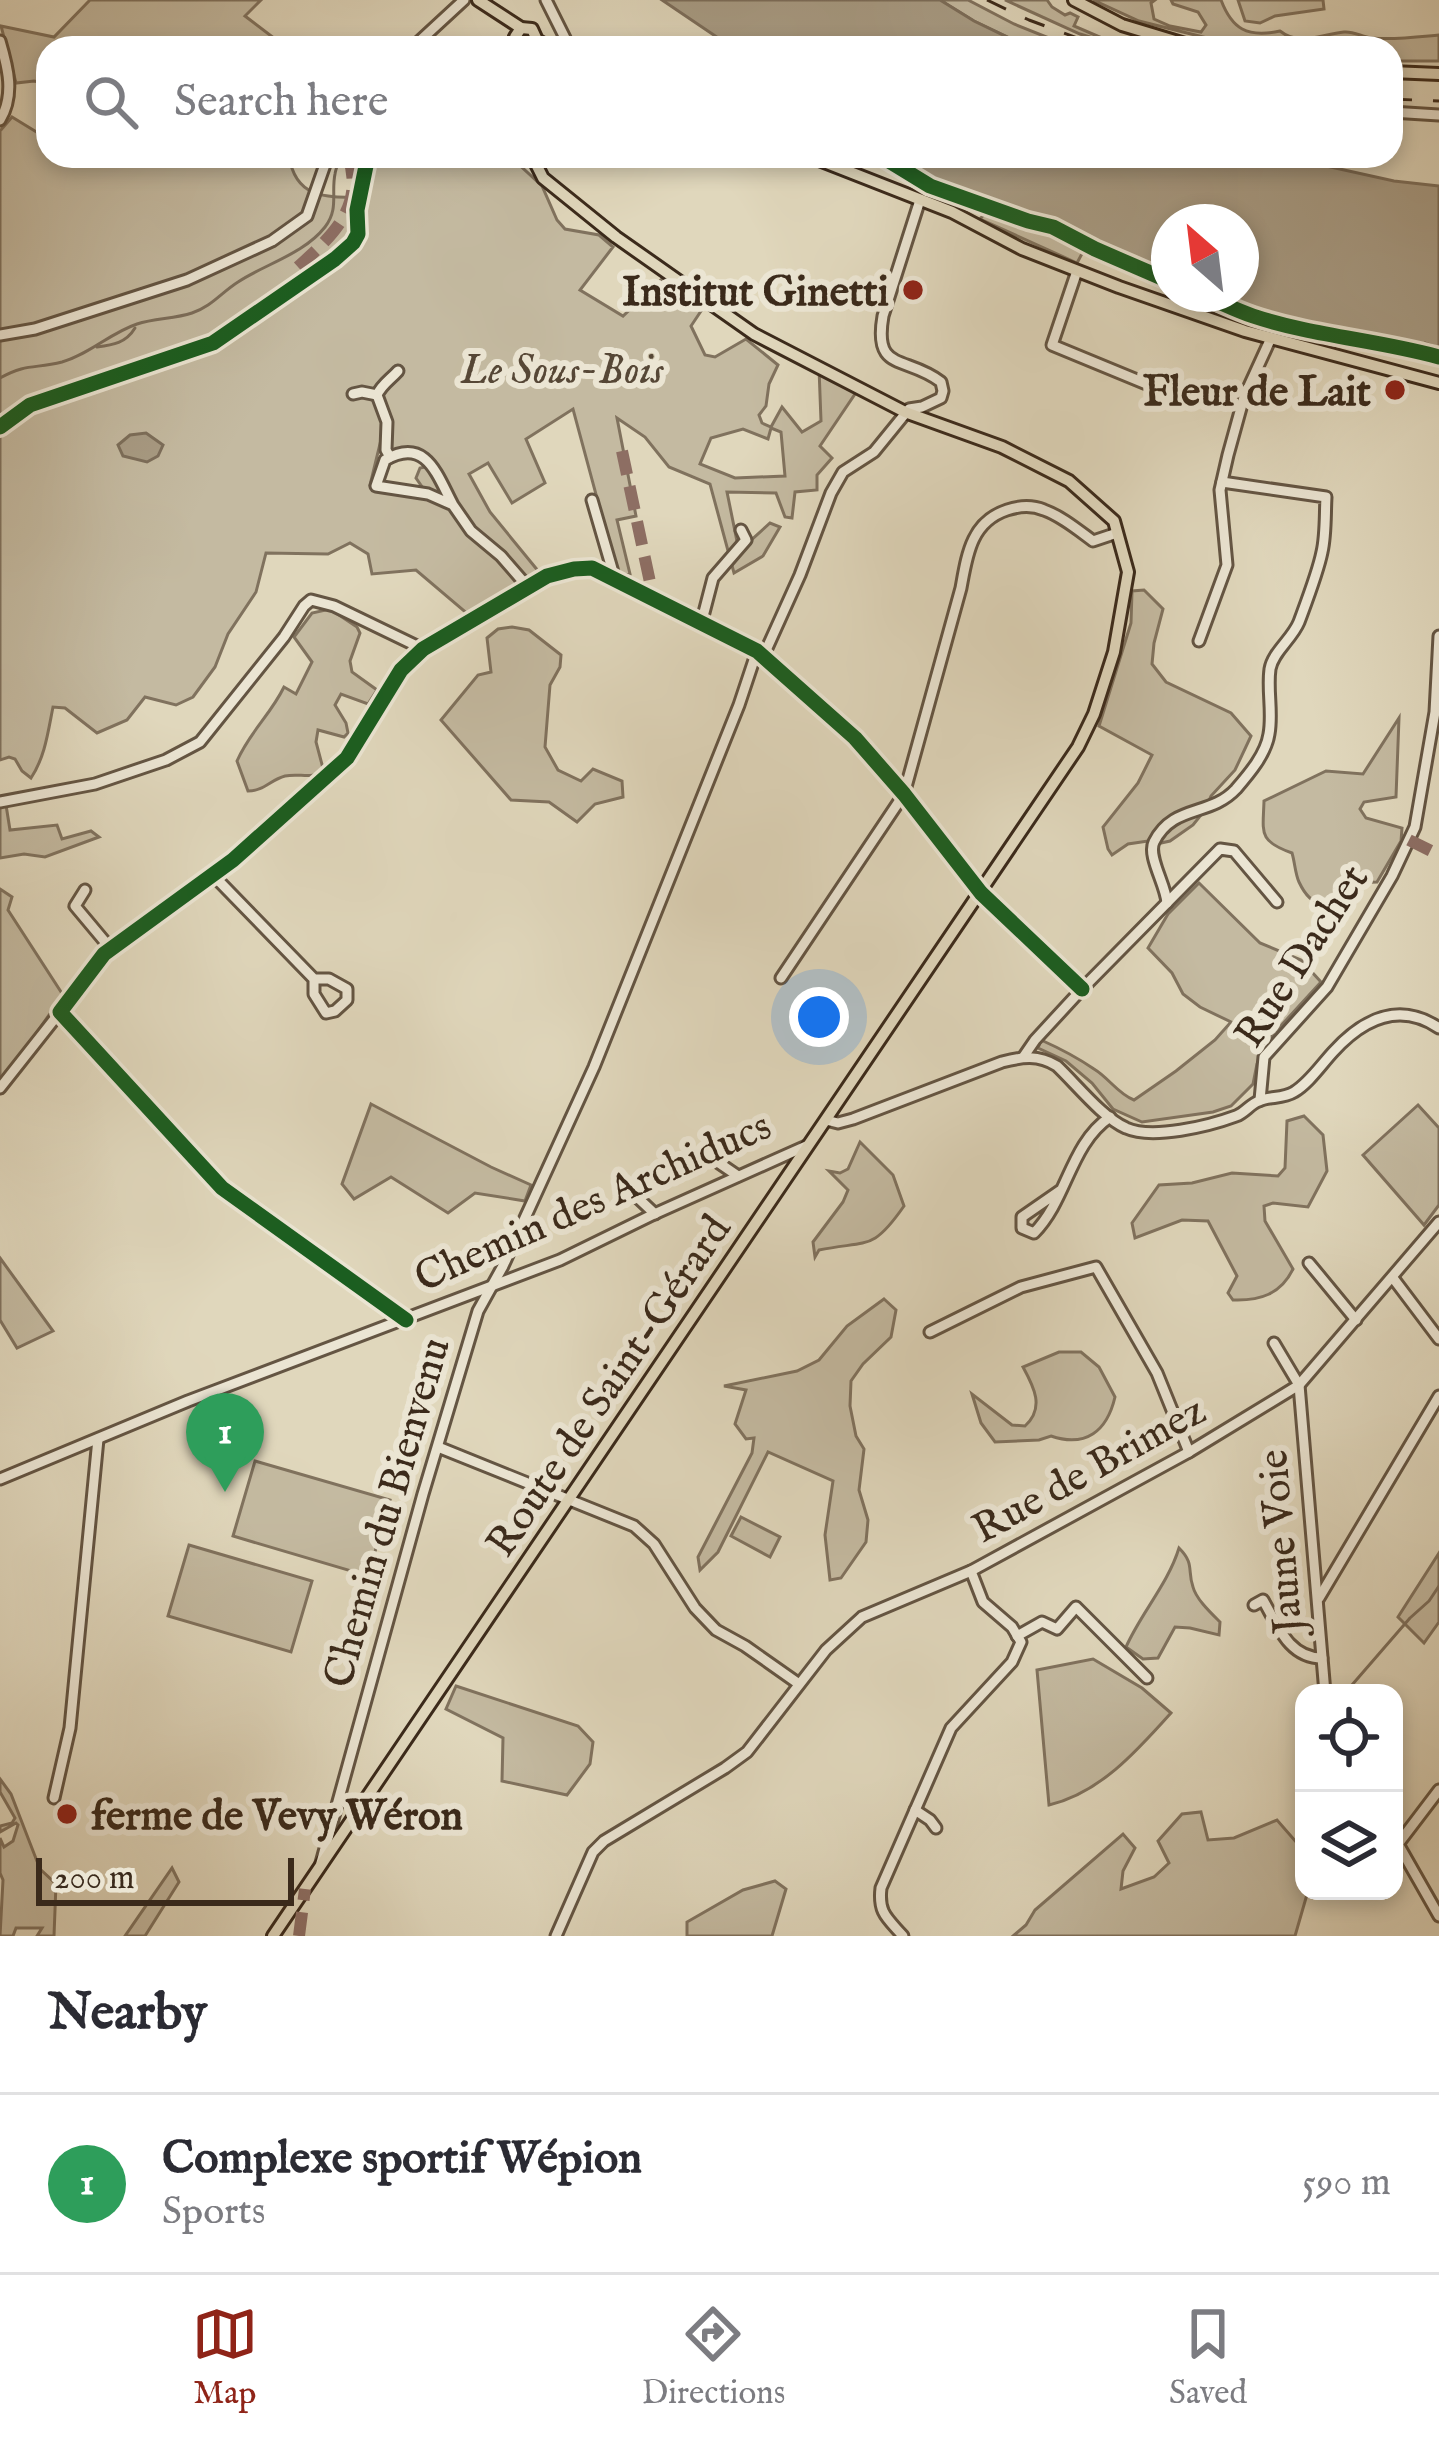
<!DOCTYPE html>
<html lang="en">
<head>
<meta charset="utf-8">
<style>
  :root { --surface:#fff; --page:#f7f7f7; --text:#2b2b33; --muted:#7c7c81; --line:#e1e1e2; --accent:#8f2418 }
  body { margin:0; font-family:"IM FELL English",serif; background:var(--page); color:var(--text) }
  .controls { position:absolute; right:36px; bottom:36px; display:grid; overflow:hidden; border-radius:24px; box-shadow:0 6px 18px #0003 }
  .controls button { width:108px; height:108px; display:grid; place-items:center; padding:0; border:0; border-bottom:3px solid var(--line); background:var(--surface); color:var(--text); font:60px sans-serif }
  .compass { position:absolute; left:1151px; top:204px; width:108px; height:108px; border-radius:50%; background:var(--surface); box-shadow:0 6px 18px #0003; rotate:332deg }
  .scale { position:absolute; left:36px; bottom:30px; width:258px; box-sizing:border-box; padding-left:12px; border:6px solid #3b2a1b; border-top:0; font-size:33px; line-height:42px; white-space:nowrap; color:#3b2a1b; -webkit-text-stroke:9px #ebe5d3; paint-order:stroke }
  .you { position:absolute; left:819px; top:1017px; width:42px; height:42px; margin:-30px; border:9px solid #fff; border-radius:50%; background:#1a73e8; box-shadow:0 0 0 18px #1a73e833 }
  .badge { display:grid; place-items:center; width:78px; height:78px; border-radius:50%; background:var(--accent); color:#fff; font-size:39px; font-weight:700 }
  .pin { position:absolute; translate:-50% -99px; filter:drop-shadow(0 3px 6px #0008) }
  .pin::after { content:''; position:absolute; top:63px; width:42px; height:36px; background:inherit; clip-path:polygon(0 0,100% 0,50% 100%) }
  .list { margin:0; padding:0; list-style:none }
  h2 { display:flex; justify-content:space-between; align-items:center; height:156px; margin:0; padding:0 48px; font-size:51px }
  h2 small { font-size:39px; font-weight:400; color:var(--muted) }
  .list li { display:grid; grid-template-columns:78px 1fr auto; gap:36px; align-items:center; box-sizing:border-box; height:180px; padding:0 48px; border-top:3px solid var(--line) }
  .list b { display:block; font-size:45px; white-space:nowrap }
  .list p { margin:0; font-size:39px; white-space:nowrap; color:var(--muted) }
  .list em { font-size:39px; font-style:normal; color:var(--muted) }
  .icon { flex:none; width:66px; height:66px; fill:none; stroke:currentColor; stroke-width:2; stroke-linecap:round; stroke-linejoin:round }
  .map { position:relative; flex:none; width:1439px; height:1936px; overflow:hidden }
  .search { position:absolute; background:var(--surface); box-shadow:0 6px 18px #0003; left:36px; right:36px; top:36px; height:132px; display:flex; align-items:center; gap:30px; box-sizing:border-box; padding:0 42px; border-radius:36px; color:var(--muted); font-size:45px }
  .sheet { height:336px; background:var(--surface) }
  nav { display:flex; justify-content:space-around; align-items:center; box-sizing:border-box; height:168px; border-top:3px solid var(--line); background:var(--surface); font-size:33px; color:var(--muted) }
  nav a { display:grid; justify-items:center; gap:6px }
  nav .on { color:var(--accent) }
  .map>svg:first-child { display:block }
</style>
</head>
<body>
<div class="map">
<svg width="1439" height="1936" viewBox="0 0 1439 1936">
  <rect width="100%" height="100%" fill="#e0d7bc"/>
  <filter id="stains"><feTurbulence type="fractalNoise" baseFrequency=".00167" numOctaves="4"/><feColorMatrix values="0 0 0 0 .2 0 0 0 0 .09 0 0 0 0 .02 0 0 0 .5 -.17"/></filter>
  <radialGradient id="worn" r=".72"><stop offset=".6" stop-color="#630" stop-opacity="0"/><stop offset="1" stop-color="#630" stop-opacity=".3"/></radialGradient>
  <g fill="#c4baa1" stroke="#80725e" stroke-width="3" fill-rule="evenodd">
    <path d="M 90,0 L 261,0 L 245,16 L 287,48 L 48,48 L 48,84 L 34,81 L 16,83 L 1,26 L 54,37 Z"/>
    <path d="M 940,0 L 968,0 L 1014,24 L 1074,48 L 1030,48 L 974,21 Z"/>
    <path d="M 1005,0 L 1047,0 L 1052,7 L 1065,15 L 1070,13 L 1078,17 L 1074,26 L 1125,48 L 1080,34 Z"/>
    <path d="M 1093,0 L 1155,0 L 1151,3 L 1154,19 L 1170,26 L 1201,32 L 1206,25 L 1198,12 L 1173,4 L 1171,0 L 1221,0 C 1232,29 1247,38 1280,31 C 1300,47 1321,34 1344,32 C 1354,31 1362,37 1372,38 C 1394,40 1417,37 1439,35 L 1439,61 L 1391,61 L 1391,48 L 1247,48 L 1139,21 Z"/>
    <path d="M 1238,0 L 1323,0 L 1324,9 L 1275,16 L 1260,23 L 1245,21 Z"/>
    <path d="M 12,117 L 48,139 L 48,156 L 289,156 C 296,202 331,197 368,197 L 376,156 L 483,156 L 515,161 L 542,186 L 557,220 L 565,229 L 599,235 L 613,247 L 580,290 L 623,316 L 664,277 L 703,308 L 691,326 L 705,355 L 715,357 L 746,339 L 778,365 L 769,384 L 766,406 L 759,415 L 762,423 L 771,427 L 782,407 L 802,432 L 821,421 L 819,368 L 859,388 L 820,446 L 832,458 L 817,475 L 817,490 L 795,492 L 792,518 L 785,517 L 776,493 L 727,492 L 739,551 L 770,523 L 780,527 L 763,556 L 734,573 L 710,484 L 669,467 L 645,437 L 617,418 L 636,516 L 617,520 L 630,574 L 618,576 L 573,409 L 526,439 L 545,483 L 512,503 L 488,463 L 469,474 L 490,512 L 539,572 L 470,616 L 416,570 L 372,574 L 368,554 L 350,543 L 328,554 L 266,553 L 256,592 L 228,634 L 215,667 L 193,697 L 176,705 L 145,697 L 127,720 L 97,733 L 65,708 L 53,707 C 48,732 45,757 31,778 L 22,771 L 15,759 L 9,757 L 0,760 L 0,131 ZM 771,428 L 781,432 L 785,476 L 735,478 L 700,464 L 711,438 L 743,429 L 768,439 ZM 380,444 L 390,457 L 419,454 L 430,466 L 420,468 L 416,478 L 427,494 L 370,485 Z"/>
    <path d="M 988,210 L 1025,225 L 1062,234 L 1085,248 L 1077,263 L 980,219 Z"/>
    <path d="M 1144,590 L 1163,609 L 1154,643 L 1152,664 L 1166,682 L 1231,713 L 1251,736 L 1235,770 L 1211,796 L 1205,810 L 1193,825 L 1170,841 L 1157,844 L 1148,841 L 1128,844 L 1112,855 L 1108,849 L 1103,827 L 1138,783 L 1152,755 L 1099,726 L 1131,623 L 1132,591 Z"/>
    <path d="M 330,609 L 357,627 L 360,633 L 350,661 L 352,672 L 377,690 L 368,704 L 341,694 L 335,705 L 346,723 L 348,733 L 344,737 L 318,730 L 316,742 L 324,772 C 310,779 299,773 285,776 C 270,780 264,791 248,791 L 237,761 C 249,733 271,714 284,687 L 296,694 L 312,662 L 294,637 L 312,613 Z"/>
    <path d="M 512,627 L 529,630 L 561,655 L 560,667 L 550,685 L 545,747 L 558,770 L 581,781 L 593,769 L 622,781 L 623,797 L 595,804 L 577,822 L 549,802 L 511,800 L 441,720 L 478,675 L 491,672 L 487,638 L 498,629 Z"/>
    <path d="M 1399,718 L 1396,797 L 1364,802 L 1360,809 L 1366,818 L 1402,828 L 1401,841 L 1377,882 L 1350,883 C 1332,905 1314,914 1299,882 C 1295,873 1295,863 1292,853 C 1258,841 1263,833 1264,801 L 1326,771 L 1363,774 Z"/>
    <path d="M 6,805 L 10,830 L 57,825 L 62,839 L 91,831 L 99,837 L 45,857 L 24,854 L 0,858 L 0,806 Z"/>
    <path d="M 1199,883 L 1260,943 L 1301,960 L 1321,982 L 1267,1041 L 1257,1064 L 1253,1084 L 1231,1106 L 1213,1112 L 1142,1122 L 1113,1109 L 1092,1083 L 1066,1061 L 1038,1048 L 1041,1040 C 1059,1048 1078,1058 1094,1069 C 1109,1078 1118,1094 1134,1100 L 1176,1071 L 1215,1040 L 1231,1022 L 1200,1007 L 1183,994 L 1172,973 L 1148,948 L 1168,914 Z"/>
    <path d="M 0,889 L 12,897 L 8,910 L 63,995 L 0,1085 Z"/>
    <path d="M 371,1104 L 491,1167 L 531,1185 L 525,1201 L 475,1193 L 448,1213 L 391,1177 L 354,1199 L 342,1184 Z"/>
    <path d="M 1418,1105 L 1439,1128 L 1439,1205 L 1424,1225 L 1363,1155 Z"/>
    <path d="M 1304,1116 L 1323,1135 L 1327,1171 L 1308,1207 L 1273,1203 L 1264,1206 L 1265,1221 L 1293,1269 C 1281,1294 1260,1301 1233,1300 L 1228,1293 L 1237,1276 L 1208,1221 L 1182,1220 L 1135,1238 L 1132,1223 L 1159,1185 L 1192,1183 L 1232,1173 L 1278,1176 L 1285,1168 L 1287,1121 Z"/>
    <path d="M 860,1142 L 893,1175 L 904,1206 C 872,1252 868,1240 819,1250 L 815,1257 L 813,1242 L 843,1202 L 848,1190 L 829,1171 L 840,1173 L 848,1169 Z"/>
    <path d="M 0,1258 L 53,1331 L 17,1348 L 0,1320 Z"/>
    <path d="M 884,1299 L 896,1310 L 891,1337 L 863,1364 L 851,1381 L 850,1406 L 856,1436 L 864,1449 L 859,1490 L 868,1520 L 866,1542 L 841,1578 L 830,1580 L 825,1535 L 833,1481 L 768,1452 L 718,1552 L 700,1570 L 698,1557 L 752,1453 L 754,1438 L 746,1439 L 735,1424 L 746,1390 L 724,1386 L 797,1371 L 819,1360 L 847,1326 Z"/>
    <path d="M 1059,1352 L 1081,1352 L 1099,1367 L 1115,1397 C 1107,1431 1086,1448 1051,1436 L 1039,1440 L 995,1442 L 981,1423 L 972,1394 L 1012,1425 L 1025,1426 C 1045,1408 1034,1387 1023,1367 Z"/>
    <path d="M 255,1461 L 390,1500 L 368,1576 L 233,1536 Z"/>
    <path d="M 741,1517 L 780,1537 L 770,1557 L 731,1536 Z"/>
    <path d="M 189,1545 L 312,1581 L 291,1652 L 168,1616 Z"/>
    <path d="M 1179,1548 C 1195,1564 1187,1570 1193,1587 C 1196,1599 1211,1613 1220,1622 L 1219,1635 L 1190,1628 L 1175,1627 L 1158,1658 L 1143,1659 L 1126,1647 C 1141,1613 1168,1584 1179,1548 Z"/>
    <path d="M 1439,1553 L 1439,1622 L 1424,1643 L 1398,1617 Z"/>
    <path d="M 1093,1659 L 1142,1688 L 1171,1713 C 1137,1751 1100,1793 1049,1805 L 1037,1670 Z"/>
    <path d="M 456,1686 L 578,1726 L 593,1742 L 590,1764 L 567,1795 L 502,1781 L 503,1738 L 446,1709 Z"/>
    <path d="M 0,1779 L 11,1794 L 40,1869 L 56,1884 L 54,1936 L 37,1936 L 42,1928 L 16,1928 L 13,1936 L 0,1936 L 3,1880 L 0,1873 L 0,1838 L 4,1847 L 13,1841 L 18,1825 L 16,1823 L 0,1832 L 0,1826 L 12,1823 L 15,1818 L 0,1792 Z"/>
    <path d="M 1201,1812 L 1208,1840 L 1234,1838 L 1277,1820 L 1304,1851 L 1304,1891 L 1308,1891 L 1295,1936 L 1013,1936 L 1026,1925 L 1035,1910 L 1123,1834 L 1135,1848 L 1123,1871 L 1121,1889 L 1154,1877 L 1169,1863 L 1158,1841 L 1182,1814 Z"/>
    <path d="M 172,1868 L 179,1882 L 145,1936 L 125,1936 Z"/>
    <path d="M 775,1881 L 786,1889 L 772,1936 L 687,1936 L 687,1922 L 743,1890 Z"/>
  </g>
  <g fill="#a89c85" stroke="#7c6e5b" stroke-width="3">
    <path d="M 662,0 L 940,0 L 974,21 L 1030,48 L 733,48 Z"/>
    <path d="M 894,156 L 1281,156 L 1394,181 L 1439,186 L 1439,348 L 1425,343 L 1420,347 L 1407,342 L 1277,318 L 1251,312 L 1212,294 L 1241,294 L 1241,222 L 1169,222 L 1169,275 L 1101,246 L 1065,226 L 956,190 Z"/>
    <path d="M 146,433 L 163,445 L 158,456 L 147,462 L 123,456 L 118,445 L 130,435 Z"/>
  </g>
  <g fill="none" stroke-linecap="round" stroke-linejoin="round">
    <g stroke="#7c6e5b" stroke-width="3">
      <path d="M 97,347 C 113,345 126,343 135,328"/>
      <path d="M 0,378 C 27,363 35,369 62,362 C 90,354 110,333 137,324 C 155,318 174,319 192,313 C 211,307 222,292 238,282 C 265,264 304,254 325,227 C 339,209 331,193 335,174 C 336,167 339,162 341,156"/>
      <path d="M 1345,1693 L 1410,1618 L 1429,1601 L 1439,1586"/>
    </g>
    <g stroke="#645543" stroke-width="15">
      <g id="minor">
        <path d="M 546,0 L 570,48"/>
        <path d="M 0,41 C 8,68 15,95 0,120"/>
        <path d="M 412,48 L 464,0"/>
        <path d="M 1391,112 L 1439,115"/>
        <path d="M 1077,271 L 1052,345 L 1166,392"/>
        <path d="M 0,335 L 35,329 L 187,280 L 272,241 L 307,216 L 328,156"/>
        <path d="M 353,394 L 362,392 L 377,395"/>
        <path d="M 0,427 L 30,405 L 213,343 L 335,259 L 353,243 L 358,234 L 357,210 L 368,156"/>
        <path d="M 390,457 L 386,450 L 387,422 L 377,395 C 382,384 390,380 398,371"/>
        <path d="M 592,500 L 615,579"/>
        <path d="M 453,505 C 437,475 426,436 385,460 L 376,486 L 428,494 L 453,505 L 471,531 L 501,556 L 527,586"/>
        <path d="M 701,624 L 713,578 L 746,540 L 741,530"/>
        <path d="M 1199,641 L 1227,565 L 1220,490 L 1228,455 L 1244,397 L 1271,338"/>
        <path d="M 763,657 L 800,575 L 831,493 L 843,472 L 874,452 L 909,409 L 922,407 L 941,398 L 943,391 L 941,382 C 906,355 873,373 883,316 L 920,200"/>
        <path d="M 0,802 L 95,784 L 166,760 L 200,742 L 284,637 L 304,606 L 311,600 L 334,606 L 423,649"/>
        <path d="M 213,875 L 314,979 L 329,979 L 347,989 L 347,1000 L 335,1011 L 326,1013 L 314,994 L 314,979"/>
        <path d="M 85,890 L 75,906 L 111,949"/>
        <path d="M 1167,903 C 1166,885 1147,856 1154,842 C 1173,804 1210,817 1236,789 C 1249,774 1266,754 1269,734 C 1273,713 1267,690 1270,669 C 1273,652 1292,639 1299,622 C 1306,603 1318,572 1322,552 C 1326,535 1325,514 1326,497 L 1222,482"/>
        <path d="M 781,978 L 904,794 L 961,588 C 967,555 971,522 1007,510 C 1019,506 1032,505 1044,510 C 1061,516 1078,530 1093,541 L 1117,533"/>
        <path d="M 1024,1056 L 1035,1040 L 1082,989 L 1220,849 L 1234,851 L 1277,902"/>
        <path d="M 0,1088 L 60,1012"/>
        <path d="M 1260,1100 L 1264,1057 L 1327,987 L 1392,876 L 1415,827 L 1435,712 L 1439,636"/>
        <path d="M 826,1120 L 838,1123 L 853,1119 L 1002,1062 C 1022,1057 1038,1054 1057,1066 C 1076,1084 1103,1118 1126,1128 C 1152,1140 1209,1126 1236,1116 C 1245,1113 1250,1104 1259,1101 C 1269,1096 1283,1099 1294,1092 C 1309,1083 1321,1065 1333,1052 C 1363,1019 1399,1001 1439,1028"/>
        <path d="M 719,1163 L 738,1176"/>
        <path d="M 1061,1190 L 1022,1217 L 1022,1228 L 1034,1233 C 1067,1200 1070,1144 1110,1117"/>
        <path d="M 638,1198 L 655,1214"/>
        <path d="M 1309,1263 L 1356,1320"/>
        <path d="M 1393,1278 L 1439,1339"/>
        <path d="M 406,1320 L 222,1188 L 60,1012 L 104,954 L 233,860 L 347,758 L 401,670 L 423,649 L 547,576 L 574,569 L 592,568 L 757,651 L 855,738 L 904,794 L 981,893 L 1082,989"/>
        <path d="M 930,1332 L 1021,1287 L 1096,1267 L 1157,1373 L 1189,1452"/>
        <path d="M 1274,1343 L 1299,1385 L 1325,1693"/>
        <path d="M 438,1447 L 634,1526 L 654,1544 L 695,1608 L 716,1630 L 745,1646 L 799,1684"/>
        <path d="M 0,1479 L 188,1401 L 560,1260 L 652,1215 L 806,1146"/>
        <path d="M 1319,1598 L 1439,1396"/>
        <path d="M 1254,1605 L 1263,1600 C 1278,1626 1289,1658 1322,1658"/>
        <path d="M 1017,1636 L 1042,1622 L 1057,1629 L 1076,1607 L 1147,1678"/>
        <path d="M 54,1798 L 70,1728 L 98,1439"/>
        <path d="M 915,1810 L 930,1820 L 936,1828"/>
        <path d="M 1394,1837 L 1439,1916"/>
        <path d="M 1398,1844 L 1439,1790"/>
        <path d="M 321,1863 L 423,1494 L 478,1311 L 503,1266 L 594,1067 L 739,705 L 757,651"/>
        <path d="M 556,1936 L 593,1852 L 604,1841 L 725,1768 L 747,1752 L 826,1650 L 862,1617 L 971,1571"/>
        <path d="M 903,1936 C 887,1918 878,1913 881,1888 L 951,1728 L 1012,1662 L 1021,1642 L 1012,1627 L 983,1602 L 971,1571 L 1189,1452 L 1299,1385 L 1439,1222"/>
      </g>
    </g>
    <g stroke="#3b2a1b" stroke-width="16">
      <g id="major">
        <path d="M 478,0 L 521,28 L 532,29 L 537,40 L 550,48"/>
        <path d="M 1074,0 L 1122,25 L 1198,48"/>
        <path d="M 521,28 L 515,37 L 522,48"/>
        <path d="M 1391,72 L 1439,74"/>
        <path d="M 809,156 L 952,212 L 1022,249 L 1119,287 L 1245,331 L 1439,383"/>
        <path d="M 273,1936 L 1078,747 L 1094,714 L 1114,652 L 1128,572 L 1114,521 L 1069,481 L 1002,447 L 905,412 L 754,334 L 616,237 L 543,178 L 532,156"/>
      </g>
    </g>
    <use href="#minor" stroke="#ebe5d3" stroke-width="9"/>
    <use href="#major" stroke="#e0d7bc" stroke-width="10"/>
    <g stroke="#3b2a1b" stroke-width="3" stroke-dasharray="21 21" stroke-linecap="butt">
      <path d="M 987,0 L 1029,20 L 1104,48"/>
      <path d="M 1391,99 L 1439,101"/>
    </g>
    <g stroke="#8d6e63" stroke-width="12" stroke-dasharray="24 12" stroke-linecap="butt">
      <path d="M 298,267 C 333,235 365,207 348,156"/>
      <path d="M 622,451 L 654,601"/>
      <path d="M 1409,840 L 1439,855"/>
      <path d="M 299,1936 L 305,1889"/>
    </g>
    <g stroke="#ebe5d3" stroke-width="22">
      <g id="cycleway">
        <path d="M 881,156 L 930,186 L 1028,221 L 1053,227 L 1095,249 L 1169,281"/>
        <path d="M 1200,294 C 1218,301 1235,310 1253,316 C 1313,336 1378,340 1439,357"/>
        <path d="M 0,427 L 30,405 L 213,343 L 335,259 L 353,243 L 358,234 L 357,210 L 368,156"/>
        <path d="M 406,1320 L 222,1188 L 60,1012 L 104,954 L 233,860 L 347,758 L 401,670 L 423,649 L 547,576 L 574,569 L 592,568 L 757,651 L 855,738 L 904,794 L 981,893 L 1082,989"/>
      </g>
    </g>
    <use href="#cycleway" stroke="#1b5e20" stroke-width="15"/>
  </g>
  <g fill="#8f2418" stroke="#ebe5d3" stroke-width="4.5">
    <circle cx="913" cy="290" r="12"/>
    <circle cx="1395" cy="390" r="12"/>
    <circle cx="67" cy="1814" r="12"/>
  </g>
  <g text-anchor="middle" stroke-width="12" stroke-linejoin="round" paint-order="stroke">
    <g font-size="42" font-weight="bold" fill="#3b2a1b" stroke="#ebe5d3" text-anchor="end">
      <text x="889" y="305">Institut Ginetti</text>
      <text x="1371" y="405">Fleur de Lait</text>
      <text x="91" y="1829" text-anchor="start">ferme de Vevy Wéron</text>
    </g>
    <g font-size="42" font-style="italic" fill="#564736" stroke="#ebe5d3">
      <text x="562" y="383">Le Sous-Bois</text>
    </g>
    <g font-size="42" fill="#3b2a1b" stroke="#ebe5d3">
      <text transform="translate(1300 955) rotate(-57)" y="15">Rue Dachet</text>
      <text transform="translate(592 1200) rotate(-24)" y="15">Chemin des Archiducs</text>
      <text transform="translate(607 1385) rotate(-56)" y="15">Route de Saint-Gérard</text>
      <text transform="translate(1088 1468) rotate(-29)" y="15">Rue de Brimez</text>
      <text transform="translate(385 1512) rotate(-74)" y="15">Chemin du Bienvenu</text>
      <text transform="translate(1279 1542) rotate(-95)" y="15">Jaune Voie</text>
    </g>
  </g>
  <rect width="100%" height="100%" filter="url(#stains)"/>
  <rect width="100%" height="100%" fill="url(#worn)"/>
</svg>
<div class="controls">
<button><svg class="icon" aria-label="locate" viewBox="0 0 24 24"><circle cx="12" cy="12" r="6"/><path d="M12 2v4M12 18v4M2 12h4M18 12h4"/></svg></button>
<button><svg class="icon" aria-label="layers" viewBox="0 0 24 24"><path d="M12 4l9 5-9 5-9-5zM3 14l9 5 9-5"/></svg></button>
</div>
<svg class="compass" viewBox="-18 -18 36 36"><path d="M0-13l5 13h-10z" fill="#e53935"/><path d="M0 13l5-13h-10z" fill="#7c7c81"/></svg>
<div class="scale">200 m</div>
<div class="you"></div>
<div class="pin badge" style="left:225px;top:1492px;background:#2e9e5b">1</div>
<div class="search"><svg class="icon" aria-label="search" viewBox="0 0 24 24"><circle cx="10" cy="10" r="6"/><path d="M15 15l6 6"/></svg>Search here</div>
</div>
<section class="sheet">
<h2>Nearby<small></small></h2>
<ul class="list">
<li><span class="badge" style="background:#2e9e5b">1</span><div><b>Complexe sportif Wépion</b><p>Sports</p></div><em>590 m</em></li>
</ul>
</section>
<nav>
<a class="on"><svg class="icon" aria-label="map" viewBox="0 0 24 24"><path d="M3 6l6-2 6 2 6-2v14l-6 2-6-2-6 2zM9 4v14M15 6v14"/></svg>Map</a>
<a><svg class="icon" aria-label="directions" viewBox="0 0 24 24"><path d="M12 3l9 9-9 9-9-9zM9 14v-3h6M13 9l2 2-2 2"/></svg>Directions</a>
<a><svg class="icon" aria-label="saved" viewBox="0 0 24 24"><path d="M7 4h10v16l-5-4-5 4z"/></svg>Saved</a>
</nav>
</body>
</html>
